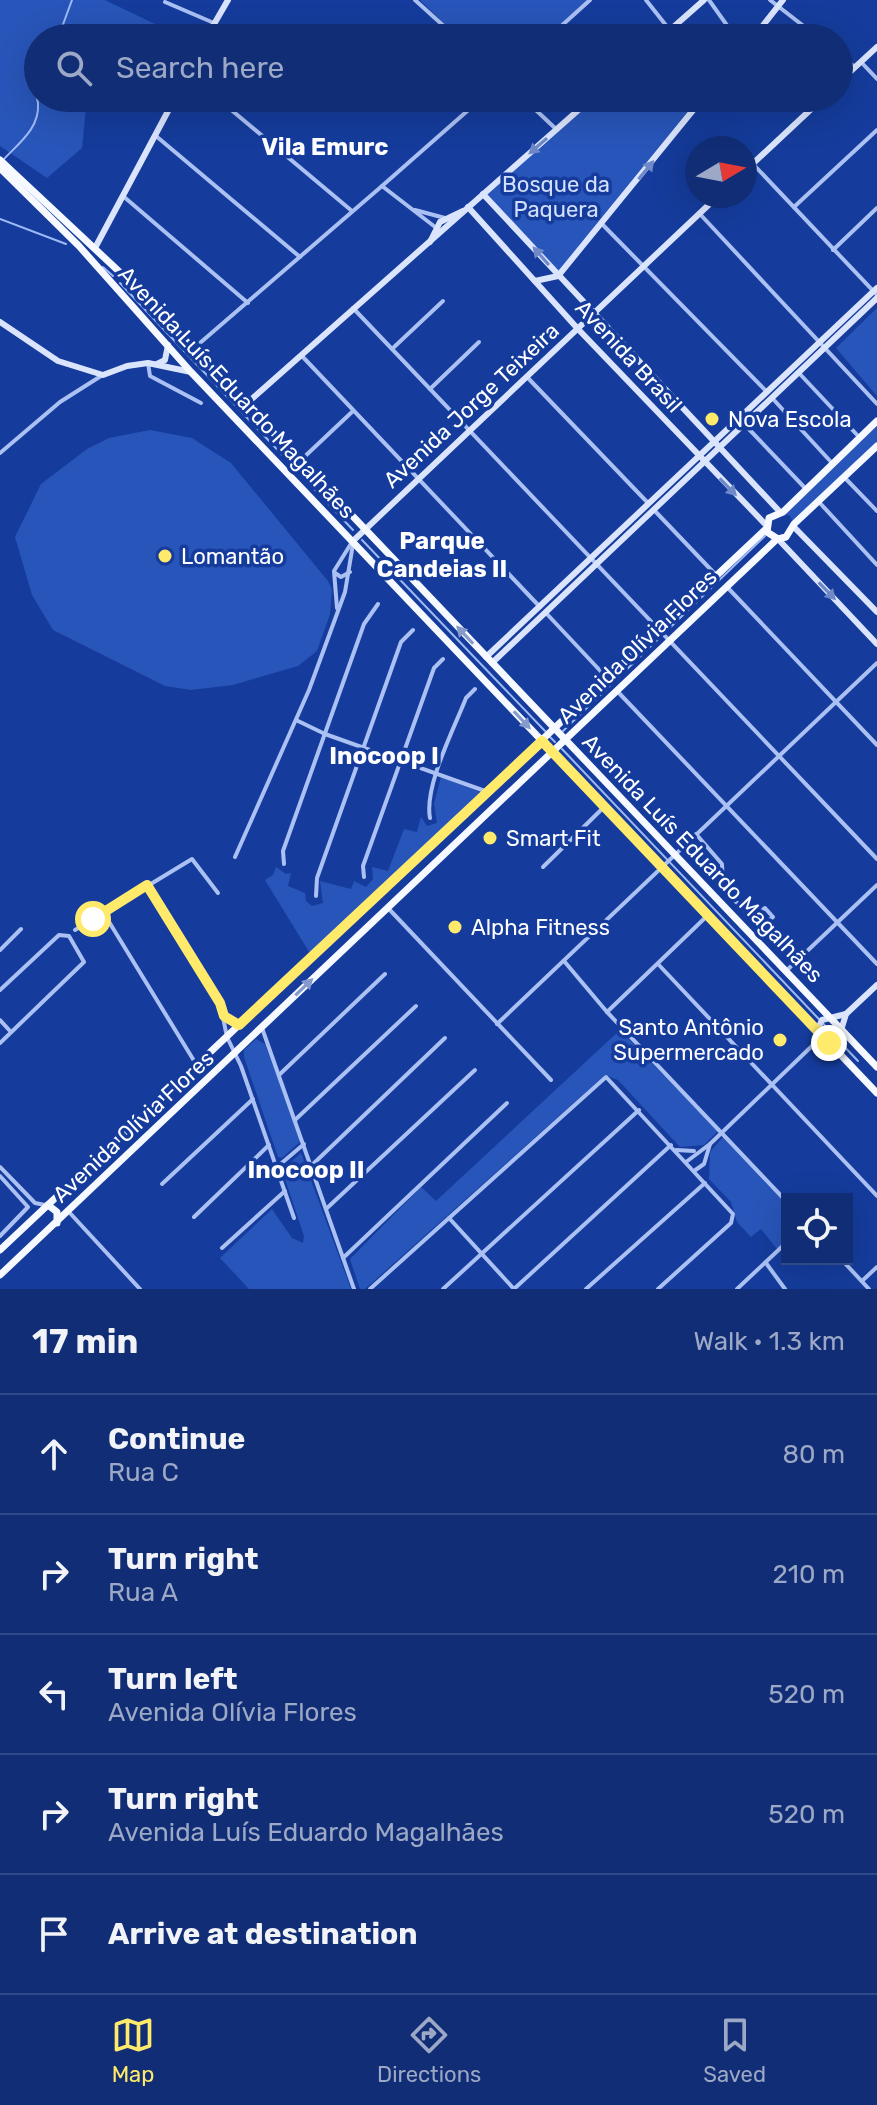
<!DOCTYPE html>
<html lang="en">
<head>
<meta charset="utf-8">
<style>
  :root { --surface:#102d75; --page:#19357a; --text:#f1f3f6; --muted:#9ca8c5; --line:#304987; --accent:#ffea6c }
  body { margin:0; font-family:Rubik,sans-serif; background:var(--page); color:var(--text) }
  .controls { position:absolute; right:24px; bottom:24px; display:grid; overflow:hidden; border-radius:0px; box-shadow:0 8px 32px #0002 }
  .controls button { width:72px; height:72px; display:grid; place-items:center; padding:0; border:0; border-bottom:2px solid var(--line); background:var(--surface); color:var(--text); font:40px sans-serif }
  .compass { position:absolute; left:685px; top:136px; width:72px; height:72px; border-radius:50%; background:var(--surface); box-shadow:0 8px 32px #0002; rotate:80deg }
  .stop { position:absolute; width:24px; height:24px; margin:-18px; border:6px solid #ffea6c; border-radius:50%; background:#fff }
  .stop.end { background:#ffea6c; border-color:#fff; box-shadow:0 2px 8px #0008 }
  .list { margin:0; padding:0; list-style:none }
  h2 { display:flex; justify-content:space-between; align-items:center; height:104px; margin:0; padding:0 32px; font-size:34px }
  h2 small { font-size:26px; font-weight:400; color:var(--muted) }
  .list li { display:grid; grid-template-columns:52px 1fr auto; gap:24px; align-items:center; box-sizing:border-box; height:120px; padding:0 32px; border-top:2px solid var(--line) }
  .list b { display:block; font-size:30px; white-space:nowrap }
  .list p { margin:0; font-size:26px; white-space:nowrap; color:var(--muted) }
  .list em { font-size:26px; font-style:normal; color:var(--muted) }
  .icon { flex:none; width:44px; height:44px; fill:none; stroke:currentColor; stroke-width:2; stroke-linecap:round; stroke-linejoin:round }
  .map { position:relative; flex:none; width:877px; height:1289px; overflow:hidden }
  .search { position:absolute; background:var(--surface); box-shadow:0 8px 32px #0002; left:24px; right:24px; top:24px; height:88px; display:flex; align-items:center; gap:20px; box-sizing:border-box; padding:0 28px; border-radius:44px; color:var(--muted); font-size:30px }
  .sheet { height:704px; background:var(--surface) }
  nav { display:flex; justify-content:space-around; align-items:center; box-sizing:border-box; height:112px; border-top:2px solid var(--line); background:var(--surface); font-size:22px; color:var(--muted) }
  nav a { display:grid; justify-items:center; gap:4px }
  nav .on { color:var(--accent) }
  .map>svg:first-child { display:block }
</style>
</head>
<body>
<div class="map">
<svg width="877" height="1289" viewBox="0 0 877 1289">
  <rect width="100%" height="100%" fill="#153c9c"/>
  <g fill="#2855b9">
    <path d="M 0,0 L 105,0 L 155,24 L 169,38 L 38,38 L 38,98 L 87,98 L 82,148 L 47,178 L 0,146 Z"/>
    <path d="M 420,0 L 590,0 L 548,38 L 459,38 Z"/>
    <path d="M 596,98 L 699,98 L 558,271 L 485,196 Z"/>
    <path d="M 877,308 L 877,396 L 836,348 Z"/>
    <path d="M 877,422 L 877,444 L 794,524 L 790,516 L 782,512 Z"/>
    <path d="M 150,430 L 192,438 L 231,463 L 328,581 L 332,590 L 330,614 L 317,651 L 298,666 L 233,685 L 191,690 L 165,686 L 53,630 L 32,595 L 15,537 L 41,484 L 87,449 L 109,438 Z"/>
    <path d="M 441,777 L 482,793 L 311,955 L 265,880 L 273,875 L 276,867 L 286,874 L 291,873 L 288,886 L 305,893 L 306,901 L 312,906 L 323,903 L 320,881 L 351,889 L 354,881 L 366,887 L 373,879 L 372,867 L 388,871 L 404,829 L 417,832 L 421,817 L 427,826 L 437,823 L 434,804 Z"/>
    <path d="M 620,1030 L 718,1131 L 704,1145 L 680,1147 L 618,1080 L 605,1075 L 365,1289 L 360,1289 L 350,1259 L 421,1187 L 436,1201 Z"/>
    <path d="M 256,1039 L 265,1044 L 301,1141 L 282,1158 L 278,1157 L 244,1057 L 244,1050 Z"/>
    <path d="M 723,1137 L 787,1204 L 787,1239 L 777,1249 L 761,1229 L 751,1237 L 737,1222 L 731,1202 L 709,1179 L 710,1152 Z"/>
    <path d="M 301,1153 L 351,1289 L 249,1289 L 220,1258 L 272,1209 L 292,1238 L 303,1243 L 304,1236 L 282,1170 Z"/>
  </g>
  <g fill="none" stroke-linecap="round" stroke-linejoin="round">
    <g stroke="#9db9f6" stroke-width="2">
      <path d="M 58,38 L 72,0"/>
      <path d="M 4,159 C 19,143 40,128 38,103 C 36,92 33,89 38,78"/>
      <path d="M 0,219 L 66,244"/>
      <path d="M 103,267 L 113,276"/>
      <path d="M 120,283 L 353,530"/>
      <path d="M 362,540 L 545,731"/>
      <path d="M 563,731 L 765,536"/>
      <path d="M 550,737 L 555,742"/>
      <path d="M 562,749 L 834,1035"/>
      <path d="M 838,1040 L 858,1061"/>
    </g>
    <g stroke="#abc1f3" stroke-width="4">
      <path d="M 415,0 L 457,38"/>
      <path d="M 646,0 L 676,38"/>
      <path d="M 709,0 L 736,38"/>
      <path d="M 770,0 L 819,38"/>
      <path d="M 165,2 L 214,23"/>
      <path d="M 548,38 L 590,0"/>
      <path d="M 839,55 L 855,67"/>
      <path d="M 861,62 L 877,79"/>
      <path d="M 217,98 L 352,211"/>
      <path d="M 523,98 L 556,129"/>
      <path d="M 156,136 L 300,257"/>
      <path d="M 753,164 L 877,295"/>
      <path d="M 382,186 L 482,98"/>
      <path d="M 123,196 L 248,303"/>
      <path d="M 794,207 L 877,130"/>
      <path d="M 415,210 L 445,218"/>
      <path d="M 699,213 L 877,404"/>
      <path d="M 602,224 L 767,392"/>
      <path d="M 833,250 L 877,208"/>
      <path d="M 353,308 L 877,859"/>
      <path d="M 193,349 L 382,186 L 439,230"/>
      <path d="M 392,349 L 443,301"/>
      <path d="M 301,355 L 540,607"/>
      <path d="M 148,363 L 150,376 L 201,403"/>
      <path d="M 798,372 L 860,438"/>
      <path d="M 527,377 L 648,503"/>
      <path d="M 430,389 L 479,342"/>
      <path d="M 773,399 L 832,463"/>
      <path d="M 745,425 L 805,488"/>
      <path d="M 0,453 L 60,402 L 101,376"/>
      <path d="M 301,460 L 353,411"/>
      <path d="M 845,478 L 877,511"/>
      <path d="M 819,502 L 877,565"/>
      <path d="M 654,510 L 716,575"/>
      <path d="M 335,573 L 341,577 L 350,572"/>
      <path d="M 728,588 L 877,745"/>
      <path d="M 337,608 L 334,571 L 352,542"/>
      <path d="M 546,613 L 607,678"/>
      <path d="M 618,692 L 877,964"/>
      <path d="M 296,720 L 325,734 L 485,791"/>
      <path d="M 430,818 C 424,786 454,729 466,698 L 475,689"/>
      <path d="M 696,834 L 722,864 L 723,884 L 728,895 L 763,925 L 773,917 L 765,908 L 753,915"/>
      <path d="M 235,857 L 309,690 L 345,592 L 353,544"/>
      <path d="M 284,864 L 283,851 L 364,624 L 378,604"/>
      <path d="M 543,867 L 604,807"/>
      <path d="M 364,877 L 363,866 L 434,668 L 443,659"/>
      <path d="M 147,885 L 220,1003 L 227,1037 L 241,1066 L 294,1218"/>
      <path d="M 316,896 L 317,878 L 401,642 L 413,630"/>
      <path d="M 388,908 L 551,1080"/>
      <path d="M 103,912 L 196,1064"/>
      <path d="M 75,930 L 192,859 L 218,893"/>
      <path d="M 0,950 L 21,929"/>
      <path d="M 564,961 L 607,1012 L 787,1202"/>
      <path d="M 658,964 L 877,1196"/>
      <path d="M 786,971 L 877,885"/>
      <path d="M 0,990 L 59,935 L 69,936 L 84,962 L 0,1043"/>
      <path d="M 607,1012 L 707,916"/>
      <path d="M 224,1016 L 239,1025"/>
      <path d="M 0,1020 L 11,1032"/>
      <path d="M 497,1024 L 877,663"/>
      <path d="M 262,1028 L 354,1289"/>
      <path d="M 813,1045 L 829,1043"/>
      <path d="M 279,1075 L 385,974"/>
      <path d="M 296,1119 L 416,1006"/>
      <path d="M 676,1150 L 694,1151"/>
      <path d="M 686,1162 L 710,1144 L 813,1045 L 817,1031"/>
      <path d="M 311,1166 L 445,1038"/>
      <path d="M 0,1167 L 35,1203 L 45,1205"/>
      <path d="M 277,1167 L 304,1144"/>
      <path d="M 694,1171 L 704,1164 L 710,1144"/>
      <path d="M 0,1176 L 28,1207 L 0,1236"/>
      <path d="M 162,1184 L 253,1099"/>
      <path d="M 326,1209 L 475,1070"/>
      <path d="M 69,1212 L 140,1289"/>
      <path d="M 194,1217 L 269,1145"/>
      <path d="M 449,1218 L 514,1289 L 671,1145"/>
      <path d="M 222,1248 L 285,1191"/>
      <path d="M 343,1258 L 507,1103"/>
      <path d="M 841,1259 L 869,1289"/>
      <path d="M 766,1263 L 785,1289"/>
      <path d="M 862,1281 L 877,1267"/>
      <path d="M 370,1289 L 606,1077 L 733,1214 L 731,1223 L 658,1289"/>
      <path d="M 443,1289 L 639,1110"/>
      <path d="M 586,1289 L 705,1183"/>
      <path d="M 737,1289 L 787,1242"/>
    </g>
    <g stroke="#dae4fd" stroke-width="6">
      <path d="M 206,38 L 228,0"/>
      <path d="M 661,38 L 704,0"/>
      <path d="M 753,38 L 783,0"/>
      <path d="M 839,82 L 877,47"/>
      <path d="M 745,171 L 823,98"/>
      <path d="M 483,194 L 780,512"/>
      <path d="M 468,207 L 578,329 L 767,526"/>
      <path d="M 430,242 L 440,222 L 463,211"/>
      <path d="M 95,248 L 175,98"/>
      <path d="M 535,281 L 558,276 L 703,98"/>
      <path d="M 0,322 L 58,361 L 103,375 L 127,366 L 148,363 L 191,372"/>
      <path d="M 157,364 L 165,360 L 168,345"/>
      <path d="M 246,404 L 592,98"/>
      <path d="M 793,526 L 877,612"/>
      <path d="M 778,539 L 877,644"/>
      <path d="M 353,541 L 718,196"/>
      <path d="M 486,657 L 877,288"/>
      <path d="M 492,663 L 877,298"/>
      <path d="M 817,1031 L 822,1020 L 846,1014 L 877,985"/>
      <path d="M 829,1043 L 839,1037 L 846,1014"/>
    </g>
    <g stroke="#f6f9ff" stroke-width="7">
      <path d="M 0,160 L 126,278 L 877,1067"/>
      <path d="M 0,168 L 79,246 L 191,372 L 877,1093"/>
      <path d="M 877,421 L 783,512 L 769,518 L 767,532 L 778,539 L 786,537 L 794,524 L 877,446"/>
      <path d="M 48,1205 L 57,1212 L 57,1223"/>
      <path d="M 0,1250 L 767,528"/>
      <path d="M 0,1275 L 777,539"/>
    </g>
  </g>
  <defs><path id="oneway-solid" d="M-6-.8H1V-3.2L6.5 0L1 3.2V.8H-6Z" transform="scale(2)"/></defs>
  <g fill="#6e88c8">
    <use href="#oneway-solid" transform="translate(538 146) rotate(139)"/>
    <use href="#oneway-solid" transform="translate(646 170) rotate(-51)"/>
    <use href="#oneway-solid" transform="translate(541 256) rotate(-131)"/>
    <use href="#oneway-solid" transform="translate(728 487) rotate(46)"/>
    <use href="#oneway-solid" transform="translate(827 591) rotate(46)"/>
  </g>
  <g fill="#869ace">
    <use href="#oneway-solid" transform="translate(465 635) rotate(-133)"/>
    <use href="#oneway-solid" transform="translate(522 720) rotate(47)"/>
    <use href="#oneway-solid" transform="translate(304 987) rotate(-44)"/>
  </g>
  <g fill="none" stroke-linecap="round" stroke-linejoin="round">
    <path stroke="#ffea6c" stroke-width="10" d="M 93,919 L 147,885 L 220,1003 L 224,1016 L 239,1025 L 542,741 L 829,1043"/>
  </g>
  <g fill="#ffea6c" stroke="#153c9c" stroke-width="3">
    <circle cx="712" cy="419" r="8"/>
    <circle cx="165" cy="556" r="8"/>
    <circle cx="490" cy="838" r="8"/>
    <circle cx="455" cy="927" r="8"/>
    <circle cx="780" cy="1040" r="8"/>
  </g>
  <g text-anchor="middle" stroke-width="7" stroke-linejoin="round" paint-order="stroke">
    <g font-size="22" fill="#d3e0fd" stroke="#153c9c">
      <text x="556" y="192">Bosque da<tspan x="556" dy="25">Paquera</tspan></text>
    </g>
    <g font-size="22" fill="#fff" stroke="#153c9c">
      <text transform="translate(629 356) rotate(47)" y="8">Avenida Brasil</text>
      <text transform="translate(237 392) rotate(47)" y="8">Avenida Luís Eduardo Magalhães</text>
      <text transform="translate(471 405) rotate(-43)" y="8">Avenida Jorge Teixeira</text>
      <text transform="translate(637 646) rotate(-44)" y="8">Avenida Olívia Flores</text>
      <text transform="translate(703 858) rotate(46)" y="8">Avenida Luís Eduardo Magalhães</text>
      <text transform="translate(133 1126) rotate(-43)" y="8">Avenida Olívia Flores</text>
    </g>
    <g font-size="22" fill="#fff" stroke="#153c9c" text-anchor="start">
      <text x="728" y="427">Nova Escola</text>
      <text x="181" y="564">Lomantão</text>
      <text x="506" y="846">Smart Fit</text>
      <text x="471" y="935">Alpha Fitness</text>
      <text x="764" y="1035" text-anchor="end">Santo Antônio<tspan x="764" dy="25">Supermercado</tspan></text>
    </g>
    <g font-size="24" font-weight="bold" fill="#fff" stroke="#153c9c">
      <text x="325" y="155">Vila Emurc</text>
      <text x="442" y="549">Parque<tspan x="442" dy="28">Candeias II</tspan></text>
      <text x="384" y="764">Inocoop I</text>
      <text x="306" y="1178">Inocoop II</text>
    </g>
  </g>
</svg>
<div class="controls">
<button><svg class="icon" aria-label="locate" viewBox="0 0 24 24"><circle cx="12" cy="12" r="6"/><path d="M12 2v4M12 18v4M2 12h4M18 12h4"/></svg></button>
</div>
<svg class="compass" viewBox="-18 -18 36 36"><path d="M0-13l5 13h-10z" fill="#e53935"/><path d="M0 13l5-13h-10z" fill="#9ca8c5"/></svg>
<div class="stop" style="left:93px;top:919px"></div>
<div class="stop end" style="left:829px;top:1043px"></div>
<div class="search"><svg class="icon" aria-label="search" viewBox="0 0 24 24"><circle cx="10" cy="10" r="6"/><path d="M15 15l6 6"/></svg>Search here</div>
</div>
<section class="sheet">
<h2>17 min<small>Walk · 1.3 km</small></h2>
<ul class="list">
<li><svg class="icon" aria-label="ahead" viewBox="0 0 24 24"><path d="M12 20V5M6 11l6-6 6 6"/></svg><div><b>Continue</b><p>Rua C</p></div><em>80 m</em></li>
<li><svg class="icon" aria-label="right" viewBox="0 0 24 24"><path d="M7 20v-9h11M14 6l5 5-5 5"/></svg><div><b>Turn right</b><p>Rua A</p></div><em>210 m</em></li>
<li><svg class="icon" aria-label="left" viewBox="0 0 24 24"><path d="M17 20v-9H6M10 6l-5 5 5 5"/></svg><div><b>Turn left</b><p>Avenida Olívia Flores</p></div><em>520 m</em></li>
<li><svg class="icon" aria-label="right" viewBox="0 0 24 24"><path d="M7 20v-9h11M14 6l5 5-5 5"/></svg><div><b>Turn right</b><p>Avenida Luís Eduardo Magalhães</p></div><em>520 m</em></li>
<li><svg class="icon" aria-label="arrive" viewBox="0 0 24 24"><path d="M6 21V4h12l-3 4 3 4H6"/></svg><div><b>Arrive at destination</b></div></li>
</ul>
</section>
<nav>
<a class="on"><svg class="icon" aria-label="map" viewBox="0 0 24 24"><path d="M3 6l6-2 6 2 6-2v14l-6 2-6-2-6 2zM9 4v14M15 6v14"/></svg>Map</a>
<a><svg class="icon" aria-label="directions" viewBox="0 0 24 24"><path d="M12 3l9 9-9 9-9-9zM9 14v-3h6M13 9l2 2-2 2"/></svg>Directions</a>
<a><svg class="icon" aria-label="saved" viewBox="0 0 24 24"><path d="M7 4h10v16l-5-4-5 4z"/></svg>Saved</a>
</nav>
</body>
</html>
